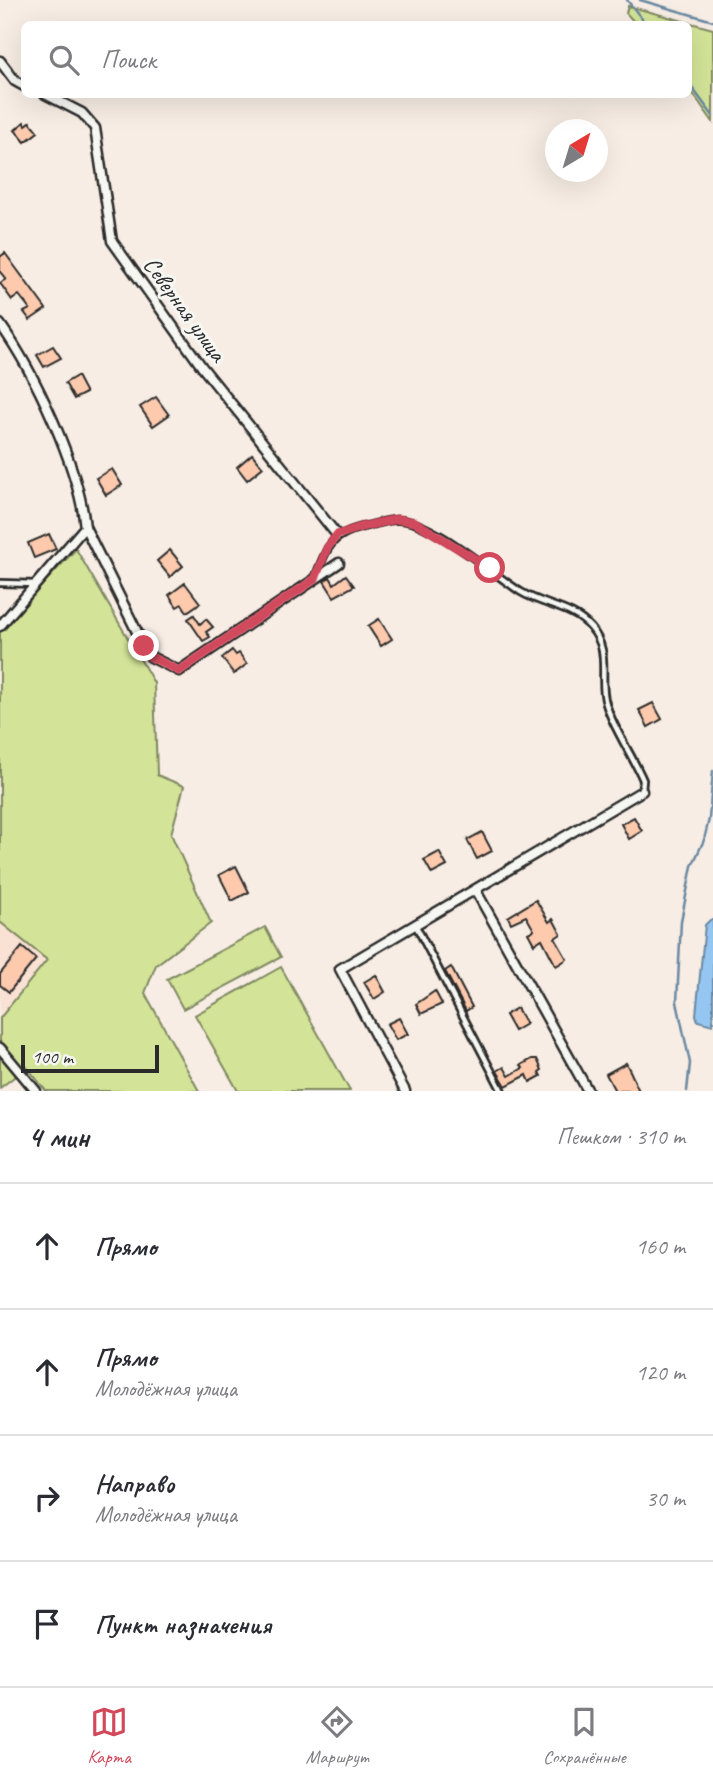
<!DOCTYPE html>
<html lang="ru">
<head>
<meta charset="utf-8">
<style>
  :root { --surface:#fff; --page:#f2f2f3; --text:#2b2b33; --muted:#7c7c81; --line:#e1e1e2; --accent:#d1495b }
  body { margin:0; font-family:Caveat,sans-serif; background:var(--page); color:var(--text) }
  .compass { position:absolute; left:545px; top:119px; width:63px; height:63px; border-radius:50%; background:var(--surface); box-shadow:0 7px 28px #0002; rotate:38deg }
  .scale { position:absolute; left:21px; bottom:18px; width:138px; box-sizing:border-box; padding-left:7px; border:4px solid #2b2b2b; border-top:0; font-size:19px; line-height:24px; white-space:nowrap; color:#2b2b2b; -webkit-text-stroke:5px #f6f6f2; paint-order:stroke }
  .stop { position:absolute; width:21px; height:21px; margin:-16px; border:5px solid #d1495b; border-radius:50%; background:#fff }
  .stop.end { background:#d1495b; border-color:#fff; box-shadow:0 2px 7px #0008 }
  .list { margin:0; padding:0; list-style:none }
  h2 { display:flex; justify-content:space-between; align-items:center; height:91px; margin:0; padding:0 28px; font-size:30px }
  h2 small { font-size:23px; font-weight:400; color:var(--muted) }
  .list li { display:grid; grid-template-columns:46px 1fr auto; gap:21px; align-items:center; box-sizing:border-box; height:126px; padding:0 28px; border-top:2px solid var(--line) }
  .list b { display:block; font-size:26px; white-space:nowrap }
  .list p { margin:0; font-size:23px; white-space:nowrap; color:var(--muted) }
  .list em { font-size:23px; font-style:normal; color:var(--muted) }
  .icon { flex:none; width:38px; height:38px; fill:none; stroke:currentColor; stroke-width:2; stroke-linecap:round; stroke-linejoin:round }
  .map { position:relative; flex:none; width:713px; height:1091px; overflow:hidden }
  .search { position:absolute; background:var(--surface); box-shadow:0 7px 28px #0002; left:21px; right:21px; top:21px; height:77px; display:flex; align-items:center; gap:18px; box-sizing:border-box; padding:0 24px; border-radius:10px; color:var(--muted); font-size:26px }
  .sheet { height:595px; background:var(--surface) }
  nav { display:flex; justify-content:space-around; align-items:center; box-sizing:border-box; height:98px; border-top:2px solid var(--line); background:var(--surface); font-size:19px; color:var(--muted) }
  nav a { display:grid; justify-items:center; gap:4px }
  nav .on { color:var(--accent) }
  .map>svg:first-child { display:block }
</style>
</head>
<body>
<div class="map">
<svg width="713" height="1091" viewBox="0 0 713 1091">
  <rect width="100%" height="100%" fill="#f7ede4"/>
  <filter id="ink" filterUnits="userSpaceOnUse"><feTurbulence type="fractalNoise" baseFrequency=".0143" numOctaves="2"/><feDisplacementMap in="SourceGraphic" scale="14" xChannelSelector="R" yChannelSelector="G"/><feConvolveMatrix kernelMatrix="1 2 1 2 8 2 1 2 1" color-interpolation-filters="sRGB"/></filter>
  <g filter="url(#ink)">
    <path fill="#f9e2d4" d="M 0,922 L 47,960 L 0,1018 Z"/>
    <g fill="#d3e498" stroke="#7f8862" stroke-width="2">
      <path d="M 628,6 L 713,29 L 713,122 L 689,88 L 688,24 L 636,24 L 626,13 Z"/>
      <path d="M 76,549 L 154,683 L 157,775 L 184,786 L 171,834 L 211,923 L 156,965 L 145,993 L 199,1091 L 46,1091 L 27,1067 L 0,1088 L 0,1018 L 47,960 L 0,922 L 0,630 Z"/>
      <path d="M 265,927 L 281,957 L 183,1009 L 167,979 Z"/>
      <path d="M 281,967 L 350,1091 L 238,1091 L 195,1015 Z"/>
    </g>
    <path fill="#95c6f1" stroke="#6b88a2" stroke-width="2" d="M 710,920 L 713,920 L 713,1025 L 698,1021 L 696,1015 L 705,925 Z"/>
    <g fill="none" stroke-linecap="round" stroke-linejoin="round">
      <g stroke="#6b88a2" stroke-width="2.5">
        <path d="M 627,0 L 646,24"/>
        <path d="M 640,0 L 713,21"/>
        <path d="M 688,82 L 713,116"/>
        <path d="M 687,1091 L 690,1063 L 677,1002 L 681,921 L 692,866 L 704,840 L 709,819 L 713,771"/>
      </g>
    </g>
    <g fill="#fdcaae" stroke="#2b2b2b" stroke-width="2">
      <path d="M 24,122 L 26,125 L 30,122 L 38,132 L 25,142 L 15,130 Z"/>
      <path d="M 5,253 L 46,309 L 30,320 L 24,312 L 30,309 L 19,295 L 12,300 L 0,283 L 6,279 L 0,272 L 0,257 Z"/>
      <path d="M 53,346 L 61,358 L 44,367 L 37,355 Z"/>
      <path d="M 77,376 L 86,393 L 74,399 L 65,383 Z"/>
      <path d="M 156,397 L 169,415 L 153,426 L 140,407 Z"/>
      <path d="M 252,454 L 263,467 L 247,480 L 237,467 Z"/>
      <path d="M 112,469 L 122,485 L 106,495 L 96,478 Z"/>
      <path d="M 49,534 L 56,549 L 34,558 L 28,543 Z"/>
      <path d="M 170,550 L 183,566 L 170,577 L 157,561 Z"/>
      <path d="M 346,575 L 354,586 L 334,597 L 324,581 L 330,577 L 334,584 Z"/>
      <path d="M 185,583 L 200,603 L 187,612 L 182,604 L 177,607 L 169,595 Z"/>
      <path d="M 194,615 L 200,624 L 206,619 L 213,627 L 206,632 L 210,637 L 203,641 L 188,619 Z"/>
      <path d="M 379,619 L 392,639 L 381,646 L 368,626 Z"/>
      <path d="M 232,650 L 236,655 L 239,653 L 247,664 L 234,674 L 222,658 Z"/>
      <path d="M 653,703 L 662,719 L 648,727 L 639,710 Z"/>
      <path d="M 634,817 L 642,831 L 629,839 L 621,824 Z"/>
      <path d="M 482,832 L 492,851 L 477,859 L 467,840 Z"/>
      <path d="M 439,852 L 447,866 L 432,874 L 424,860 Z"/>
      <path d="M 236,866 L 249,892 L 232,901 L 219,875 Z"/>
      <path d="M 536,900 L 549,922 L 553,919 L 561,934 L 555,938 L 567,959 L 556,966 L 542,939 L 534,944 L 528,933 L 534,930 L 526,916 L 511,923 L 508,917 Z"/>
      <path d="M 22,947 L 36,959 L 9,992 L 0,985 L 0,974 Z"/>
      <path d="M 451,967 L 472,1007 L 466,1011 L 445,971 Z"/>
      <path d="M 376,975 L 385,992 L 374,999 L 364,982 Z"/>
      <path d="M 435,991 L 442,1004 L 421,1014 L 416,1004 Z"/>
      <path d="M 517,1008 L 526,1024 L 514,1031 L 505,1015 Z"/>
      <path d="M 399,1018 L 408,1034 L 396,1040 L 387,1024 Z"/>
      <path d="M 532,1059 L 537,1059 L 542,1070 L 539,1072 L 541,1076 L 530,1082 L 527,1075 L 506,1086 L 497,1071 L 504,1067 L 509,1076 L 523,1068 L 521,1065 Z"/>
      <path d="M 626,1063 L 631,1073 L 639,1091 L 615,1091 L 606,1074 Z"/>
    </g>
    <g fill="none" stroke-linecap="round" stroke-linejoin="round">
      <g stroke="#2b2b2b" stroke-width="10">
        <g id="lane">
          <path d="M 315,578 C 328,545 331,534 367,526 C 377,524 388,519 398,520 C 432,520 491,573 521,592 C 544,606 573,607 591,628 C 609,649 601,669 604,694 C 606,717 633,756 643,780 L 642,791"/>
          <path d="M 0,583 L 37,584"/>
          <path d="M 416,926 L 502,1091"/>
        </g>
      </g>
      <g stroke="#2b2b2b" stroke-width="13">
        <g id="street">
          <path d="M 0,61 L 15,81 L 24,86"/>
          <path d="M 45,94 L 82,113 L 95,128 L 112,241 L 202,367 L 337,535"/>
          <path d="M 0,324 C 35,373 79,467 85,527 L 0,626"/>
          <path d="M 85,527 L 144,646 L 151,657 L 179,671 L 339,563"/>
          <path d="M 476,891 L 588,1091"/>
          <path d="M 0,1048 L 36,1091"/>
          <path d="M 405,1091 L 340,969 L 642,791"/>
        </g>
      </g>
      <use href="#lane" stroke="#f6f6f2" stroke-width="4.5"/>
      <use href="#street" stroke="#f6f6f2" stroke-width="8"/>
    </g>
  </g>
  <g fill="none" stroke-linecap="round" stroke-linejoin="round" filter="url(#ink)">
    <path stroke="#d1495b" stroke-width="9" d="M 144,646 L 151,657 L 179,671 L 315,579 L 327,548 L 337,535 L 361,527 L 397,519 L 415,522 L 490,568"/>
  </g>
  <g text-anchor="middle" stroke-width="6" stroke-linejoin="round" paint-order="stroke">
    <g font-size="24" fill="#2b2b2b" stroke="#f6f6f2">
      <text transform="translate(185 309) rotate(54)" y="8">Северная улица</text>
    </g>
  </g>
</svg>
<svg class="compass" viewBox="-18 -18 36 36"><path d="M0-13l5 13h-10z" fill="#e53935"/><path d="M0 13l5-13h-10z" fill="#7c7c81"/></svg>
<div class="scale">100 m</div>
<div class="stop" style="left:490px;top:568px"></div>
<div class="stop end" style="left:144px;top:646px"></div>
<div class="search"><svg class="icon" aria-label="search" viewBox="0 0 24 24"><circle cx="10" cy="10" r="6"/><path d="M15 15l6 6"/></svg>Поиск</div>
</div>
<section class="sheet">
<h2>4 мин<small>Пешком · 310 m</small></h2>
<ul class="list">
<li><svg class="icon" aria-label="ahead" viewBox="0 0 24 24"><path d="M12 20V5M6 11l6-6 6 6"/></svg><div><b>Прямо</b></div><em>160 m</em></li>
<li><svg class="icon" aria-label="ahead" viewBox="0 0 24 24"><path d="M12 20V5M6 11l6-6 6 6"/></svg><div><b>Прямо</b><p>Молодёжная улица</p></div><em>120 m</em></li>
<li><svg class="icon" aria-label="right" viewBox="0 0 24 24"><path d="M7 20v-9h11M14 6l5 5-5 5"/></svg><div><b>Направо</b><p>Молодёжная улица</p></div><em>30 m</em></li>
<li><svg class="icon" aria-label="arrive" viewBox="0 0 24 24"><path d="M6 21V4h12l-3 4 3 4H6"/></svg><div><b>Пункт назначения</b></div></li>
</ul>
</section>
<nav>
<a class="on"><svg class="icon" aria-label="map" viewBox="0 0 24 24"><path d="M3 6l6-2 6 2 6-2v14l-6 2-6-2-6 2zM9 4v14M15 6v14"/></svg>Карта</a>
<a><svg class="icon" aria-label="directions" viewBox="0 0 24 24"><path d="M12 3l9 9-9 9-9-9zM9 14v-3h6M13 9l2 2-2 2"/></svg>Маршрут</a>
<a><svg class="icon" aria-label="saved" viewBox="0 0 24 24"><path d="M7 4h10v16l-5-4-5 4z"/></svg>Сохранённые</a>
</nav>
</body>
</html>
